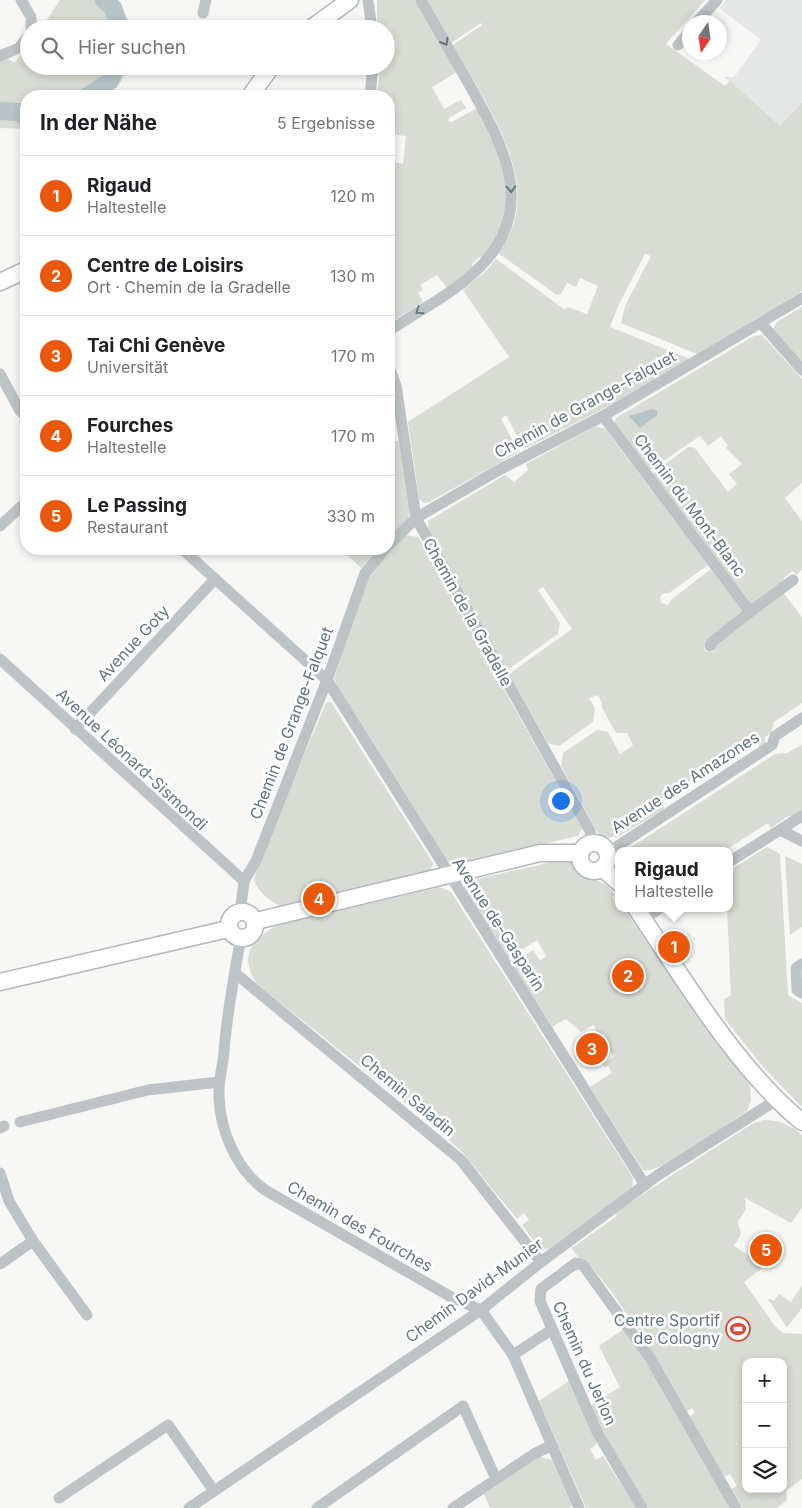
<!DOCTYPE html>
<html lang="de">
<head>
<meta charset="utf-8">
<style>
  :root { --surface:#fff; --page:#f2f2f2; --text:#202124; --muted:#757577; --line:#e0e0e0; --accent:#ea580c }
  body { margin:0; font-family:Inter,sans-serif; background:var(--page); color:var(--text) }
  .controls { position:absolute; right:15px; bottom:15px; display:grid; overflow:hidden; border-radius:10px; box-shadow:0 2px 8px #0003 }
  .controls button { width:45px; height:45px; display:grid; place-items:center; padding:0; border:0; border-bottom:1px solid var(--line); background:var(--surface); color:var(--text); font:25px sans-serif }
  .compass { position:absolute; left:682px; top:15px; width:45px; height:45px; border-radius:50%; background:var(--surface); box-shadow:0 2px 8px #0003; rotate:193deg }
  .you { position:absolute; left:560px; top:800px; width:18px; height:18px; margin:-12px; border:4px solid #fff; border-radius:50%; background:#1a73e8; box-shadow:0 0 0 8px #1a73e833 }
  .badge { display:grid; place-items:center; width:32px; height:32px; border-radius:50%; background:var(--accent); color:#fff; font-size:16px; font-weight:700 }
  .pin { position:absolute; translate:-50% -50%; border:2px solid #fff; box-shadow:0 1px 5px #0006 }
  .popup { position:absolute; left:615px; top:847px; width:118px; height:65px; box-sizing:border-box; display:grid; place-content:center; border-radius:10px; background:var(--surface); filter:drop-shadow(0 1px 4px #0005); font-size:16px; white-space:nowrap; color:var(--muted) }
  .popup b { font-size:19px; color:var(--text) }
  .popup::after { content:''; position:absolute; left:50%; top:100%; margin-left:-10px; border:10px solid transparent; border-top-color:var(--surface) }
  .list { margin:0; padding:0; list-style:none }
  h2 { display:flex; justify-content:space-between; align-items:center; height:65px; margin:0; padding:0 20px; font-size:21px }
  h2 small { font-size:16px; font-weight:400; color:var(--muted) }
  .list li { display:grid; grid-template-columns:32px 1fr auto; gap:15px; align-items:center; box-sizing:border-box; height:80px; padding:0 20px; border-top:1px solid var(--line) }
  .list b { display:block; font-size:19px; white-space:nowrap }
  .list p { margin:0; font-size:16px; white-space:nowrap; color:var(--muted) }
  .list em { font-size:16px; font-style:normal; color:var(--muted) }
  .icon { flex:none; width:28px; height:28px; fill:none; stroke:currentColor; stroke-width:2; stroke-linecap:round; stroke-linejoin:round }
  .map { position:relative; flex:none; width:802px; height:1508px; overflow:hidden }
  .search { position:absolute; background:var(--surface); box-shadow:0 2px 8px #0003; left:20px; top:20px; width:375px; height:55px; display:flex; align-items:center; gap:12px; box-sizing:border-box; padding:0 18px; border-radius:28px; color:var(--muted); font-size:19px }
  .panel { position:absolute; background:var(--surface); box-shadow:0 2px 8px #0003; left:20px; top:90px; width:375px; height:465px; border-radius:20px }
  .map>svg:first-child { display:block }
</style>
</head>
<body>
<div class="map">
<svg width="802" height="1508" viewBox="0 0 802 1508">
  <rect width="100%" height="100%" fill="#f7f7f5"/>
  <path fill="#e5e7e6" d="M 726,0 L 802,0 L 802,102 L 780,126 L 724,77 L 734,77 L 761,40 L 719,8 Z"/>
  <g fill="#d8dcd4" fill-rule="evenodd">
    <path d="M 60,0 L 113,0 L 126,17 L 129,29 L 41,29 Z"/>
    <path d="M 377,0 L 417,0 L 457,72 L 432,87 L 444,109 L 461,100 L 466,108 L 449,118 L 448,121 L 452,122 L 477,108 C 493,136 516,183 505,217 C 500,231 492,245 484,257 L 479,257 L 472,264 L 472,269 L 447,288 L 437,275 L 420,285 L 423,290 L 418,293 L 423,302 L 394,320 L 389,316 L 389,161 L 403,164 L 406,136 L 389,134 L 389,111 L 394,109 L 393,104 L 389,104 L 389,96 L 377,94 L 380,66 L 386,66 L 386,29 L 377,29 Z"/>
    <path d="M 427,0 L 705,0 L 666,44 L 725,86 L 730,81 L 780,126 L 802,102 L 802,291 L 697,354 L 621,323 L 625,306 L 651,256 L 645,254 L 619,304 L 610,327 L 690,359 L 630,395 L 524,449 L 506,415 L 501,419 L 519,452 L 429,502 L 424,503 L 419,499 L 408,422 L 509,357 L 463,290 L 486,271 L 496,259 L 565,310 L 567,307 L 587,314 L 598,286 L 580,278 L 576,287 L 567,283 L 561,294 L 557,295 L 498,253 C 550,187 485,104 453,45 L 482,25 L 481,23 L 451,43 Z"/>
    <path d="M 29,47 L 29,66 L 129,66 L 117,88 L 109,87 L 97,96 L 26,96 L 26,129 L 0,128 L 0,59 L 6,58 L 14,62 Z"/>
    <path d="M 802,307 L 802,364 L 773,329 L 777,322 Z"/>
    <path d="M 762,335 L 802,379 L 802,483 L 785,498 L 802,521 L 802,570 L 796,575 L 793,571 L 784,578 L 782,585 L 750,606 L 651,475 L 688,447 L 694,447 L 728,492 L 737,484 L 729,474 L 742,464 L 726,448 L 728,446 L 721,436 L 708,446 L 700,436 L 649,471 L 614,424 L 616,418 L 754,336 Z"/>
    <path d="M 596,426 L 605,429 L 708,565 L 669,593 L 662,594 L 660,597 L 661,603 L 668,605 L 672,599 L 711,569 L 744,613 L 705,643 L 704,648 L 706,652 L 714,652 L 715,643 L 783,592 L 802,617 L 802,703 L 774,722 L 771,733 L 765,737 L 765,744 L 760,747 L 755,741 L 662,798 L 664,809 L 616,838 L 614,836 L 606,839 L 599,835 L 561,766 L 563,753 L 597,730 L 608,732 L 620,754 L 633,745 L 627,733 L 616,733 L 602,708 L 602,703 L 598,695 L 589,698 L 595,709 L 593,722 L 559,746 L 548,743 L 509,674 L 572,629 L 543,587 L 538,590 L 560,623 L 558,634 L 510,668 L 505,667 L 428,531 L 428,521 L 505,475 L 514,482 L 528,470 L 526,464 Z"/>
    <path d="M 389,441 L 399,441 L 410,509 L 408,520 L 389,538 Z"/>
    <path d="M 405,535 L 418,537 L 582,828 L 578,836 L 456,864 L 445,860 L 342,697 L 334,679 L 361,593 L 376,565 Z"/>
    <path d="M 341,549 L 378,549 L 361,568 Z"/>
    <path d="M 331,702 L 433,863 L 430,871 L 282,906 C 272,904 255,889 254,879 L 271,832 L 326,703 Z"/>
    <path d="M 802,745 L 802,811 L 793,817 L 788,816 L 771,828 L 768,823 L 724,851 L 625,851 L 775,754 L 787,753 Z"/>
    <path d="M 767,847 L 780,854 L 788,995 L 802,1003 L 802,1107 L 764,1068 L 725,1019 L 724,999 L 731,995 L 727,908 L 729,908 L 729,871 Z"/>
    <path d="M 785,856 L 802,864 L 802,927 L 790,935 Z"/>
    <path d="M 561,860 L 570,861 L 581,873 L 607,885 L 615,895 L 612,897 L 623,913 L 626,911 L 707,1031 L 750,1085 L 751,1100 L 747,1111 C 730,1122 659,1176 643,1170 L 590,1087 L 612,1073 L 608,1066 L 605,1068 L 603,1064 L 614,1057 L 595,1030 L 596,1029 L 593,1025 L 581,1032 L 566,1019 L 552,1027 L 512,964 L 533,950 L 540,961 L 546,956 L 537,940 L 508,958 L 463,888 L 467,881 Z"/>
    <path d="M 440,887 L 451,892 L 633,1178 L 632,1188 L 550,1248 L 544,1249 L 537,1245 L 522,1225 L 529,1220 L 524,1213 L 517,1219 L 462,1152 L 433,1125 L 257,984 C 239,955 250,943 275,926 Z"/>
    <path d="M 763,1120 C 779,1120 789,1124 802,1135 L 802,1208 L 791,1223 L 745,1198 L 746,1209 L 738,1222 L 741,1234 L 734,1246 L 765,1266 L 744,1282 L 774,1325 L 783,1333 L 802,1334 L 802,1479 L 786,1491 L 787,1500 L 777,1508 L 743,1508 L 732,1489 L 737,1486 L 730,1474 L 725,1477 L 689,1417 L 695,1413 L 692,1408 L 687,1411 L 648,1346 L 611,1291 L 590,1265 L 578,1257 L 572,1248 L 617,1216 L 615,1212 L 752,1124 ZM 746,1362 L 783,1362 L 783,1489 L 746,1489 Z"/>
    <path d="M 802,1285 L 802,1308 L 787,1327 L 767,1298 L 774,1301 L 779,1294 L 791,1302 Z"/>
    <path d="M 624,1329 L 649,1367 L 732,1508 L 648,1508 L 611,1448 L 590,1406 L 620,1387 L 599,1346 Z"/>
    <path d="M 569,1381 L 597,1444 L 590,1449 L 596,1460 L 603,1456 L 636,1508 L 586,1508 L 539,1401 Z"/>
    <path d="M 539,1457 L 552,1460 L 572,1506 L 569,1508 L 490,1508 L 484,1494 Z"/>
  </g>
  <path fill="#b7c4c7" d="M 653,409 L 657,411 L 657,415 L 640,428 L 629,416 Z"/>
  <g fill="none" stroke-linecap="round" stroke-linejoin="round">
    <g stroke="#b7c4c7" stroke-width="18">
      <path d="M 104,0 L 113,8 L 121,29"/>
      <path d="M 87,96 L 109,82 L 117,66"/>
      <path d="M 0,111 L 19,112 L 26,118"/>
    </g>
    <g stroke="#b1b7bb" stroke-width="19">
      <g id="secondary">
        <path d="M 310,29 L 350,0"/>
        <path d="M 250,96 L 272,66"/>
        <path d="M 0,282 L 26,270"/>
        <circle cx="594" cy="857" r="14"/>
        <path d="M 602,868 L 619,883"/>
        <path d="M 636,908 C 682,977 738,1070 802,1122"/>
        <circle cx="242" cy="925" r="13"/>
        <path d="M 256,921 L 540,853 L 580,853"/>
        <path d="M 0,982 L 228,929"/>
      </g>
    </g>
    <g stroke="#bec3c6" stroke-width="11">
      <path d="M 21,0 L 31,17 L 31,29"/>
      <path d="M 368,0 L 372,29"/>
      <path d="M 203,13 L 206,0"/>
      <path d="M 697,22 L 717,0"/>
      <path d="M 678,45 L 690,31"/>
      <path d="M 0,56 L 19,48 L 29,35"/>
      <path d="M 370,96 L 373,66"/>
      <path d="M 761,323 L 802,370"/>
      <path d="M 389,328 L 395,327 C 423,308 457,291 481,266 C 538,207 503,145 470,86 C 454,57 437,29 421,0"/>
      <path d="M 389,367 L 396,386 L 416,518 L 590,831 L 592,843"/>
      <path d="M 0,374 L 20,411 L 26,416"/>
      <path d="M 603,416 L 750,612 L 793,580"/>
      <path d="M 0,526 L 26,502"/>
      <path d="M 389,545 L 416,518 L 497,471 L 603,416 L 802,298"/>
      <path d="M 182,549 L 327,680 L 645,1185"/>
      <path d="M 710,646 L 712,642 L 750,612"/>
      <path d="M 0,659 L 244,881"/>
      <path d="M 75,729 L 215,579"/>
      <path d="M 780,830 L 802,841"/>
      <path d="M 607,853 L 772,745 L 775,736 L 802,718"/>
      <path d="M 729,862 L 802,816"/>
      <path d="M 240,914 L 244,881 L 256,861 L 327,680 L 365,573 L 385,549"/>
      <path d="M 644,919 L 660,908"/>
      <path d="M 241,937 C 234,975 227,1013 224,1051 C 223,1066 218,1081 219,1097 C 220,1131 237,1170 265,1190 L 453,1298 L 481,1310 L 513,1355 L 579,1508"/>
      <path d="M 802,964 L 796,968 L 797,990 L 802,993"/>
      <path d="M 235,973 L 461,1160 L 541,1262"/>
      <path d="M 20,1122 L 148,1090 L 219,1082"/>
      <path d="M 0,1128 L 4,1126"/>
      <path d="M 0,1173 L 9,1201 L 33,1241 L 87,1315"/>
      <path d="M 0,1264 L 33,1241"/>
      <path d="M 513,1355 L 551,1330"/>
      <path d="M 59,1498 L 168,1425 L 214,1491"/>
      <path d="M 189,1508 L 481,1310 L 541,1262 L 658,1175 L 778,1099"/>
      <path d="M 317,1508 L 463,1406 L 496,1479"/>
      <path d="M 453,1508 L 534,1454 L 552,1445"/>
      <path d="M 642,1508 L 597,1432 L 540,1301 L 541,1289 L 576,1263 L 583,1265 L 650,1358 L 736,1508"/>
    </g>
    <use href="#secondary" stroke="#fff" stroke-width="16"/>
  </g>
  <defs><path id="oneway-chevron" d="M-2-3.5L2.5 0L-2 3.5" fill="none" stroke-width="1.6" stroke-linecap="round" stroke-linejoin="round" transform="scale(1.25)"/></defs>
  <g stroke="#64757e">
    <use href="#oneway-chevron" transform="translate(445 42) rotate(60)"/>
    <use href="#oneway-chevron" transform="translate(511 189) rotate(88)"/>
    <use href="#oneway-chevron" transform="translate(419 311) rotate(146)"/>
  </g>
  <defs>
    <g id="stadium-ring" transform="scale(1.25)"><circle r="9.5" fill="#fff" stroke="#d74a35" stroke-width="1.5"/><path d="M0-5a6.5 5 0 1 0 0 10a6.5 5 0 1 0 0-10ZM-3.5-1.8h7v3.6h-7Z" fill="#d74a35"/></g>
  </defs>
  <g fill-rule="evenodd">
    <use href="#stadium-ring" x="738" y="1329"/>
  </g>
  <g text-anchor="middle" stroke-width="5" stroke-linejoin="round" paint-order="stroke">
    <g font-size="16" fill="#64757e" stroke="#fff">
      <text transform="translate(585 404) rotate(-29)" y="6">Chemin de Grange-Falquet</text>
      <text transform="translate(690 505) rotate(53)" y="6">Chemin du Mont-Blanc</text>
      <text transform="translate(468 612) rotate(61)" y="6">Chemin de la Gradelle</text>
      <text transform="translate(133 643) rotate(-47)" y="6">Avenue Goty</text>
      <text transform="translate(291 723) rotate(-69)" y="6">Chemin de Grange-Falquet</text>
      <text transform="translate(132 759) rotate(43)" y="6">Avenue Léonard-Sismondi</text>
      <text transform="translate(685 782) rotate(-33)" y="6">Avenue des Amazones</text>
      <text transform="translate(499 924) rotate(57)" y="6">Avenue de-Gasparin</text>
      <text transform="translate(408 1095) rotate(40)" y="6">Chemin Saladin</text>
      <text transform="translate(360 1226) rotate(30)" y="6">Chemin des Fourches</text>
      <text transform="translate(474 1290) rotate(-36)" y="6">Chemin David-Munier</text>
      <text transform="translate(585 1363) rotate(66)" y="6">Chemin du Jerlon</text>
    </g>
    <g font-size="16" fill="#64757e" stroke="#fff" text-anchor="end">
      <text x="720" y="1326">Centre Sportif<tspan x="720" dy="18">de Cologny</tspan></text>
    </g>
  </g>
</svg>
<div class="controls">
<button>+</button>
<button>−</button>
<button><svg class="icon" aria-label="layers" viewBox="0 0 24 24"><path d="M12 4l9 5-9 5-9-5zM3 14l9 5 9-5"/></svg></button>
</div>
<svg class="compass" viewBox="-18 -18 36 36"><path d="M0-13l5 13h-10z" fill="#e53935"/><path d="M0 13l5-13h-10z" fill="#757577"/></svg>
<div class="you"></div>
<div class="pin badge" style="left:674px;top:947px">1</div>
<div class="popup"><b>Rigaud</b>Haltestelle</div>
<div class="pin badge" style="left:628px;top:976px">2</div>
<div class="pin badge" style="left:592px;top:1049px">3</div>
<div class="pin badge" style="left:319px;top:899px">4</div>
<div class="pin badge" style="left:766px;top:1250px">5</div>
<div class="search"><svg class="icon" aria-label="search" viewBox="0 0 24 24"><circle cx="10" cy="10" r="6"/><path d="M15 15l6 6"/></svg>Hier suchen</div>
<section class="panel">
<h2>In der Nähe<small>5 Ergebnisse</small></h2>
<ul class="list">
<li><span class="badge">1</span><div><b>Rigaud</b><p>Haltestelle</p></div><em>120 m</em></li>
<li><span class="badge">2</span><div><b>Centre de Loisirs</b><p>Ort · Chemin de la Gradelle</p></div><em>130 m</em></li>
<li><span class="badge">3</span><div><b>Tai Chi Genève</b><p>Universität</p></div><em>170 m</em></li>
<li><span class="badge">4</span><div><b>Fourches</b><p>Haltestelle</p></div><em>170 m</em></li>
<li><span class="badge">5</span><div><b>Le Passing</b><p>Restaurant</p></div><em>330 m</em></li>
</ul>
</section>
</div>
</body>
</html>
